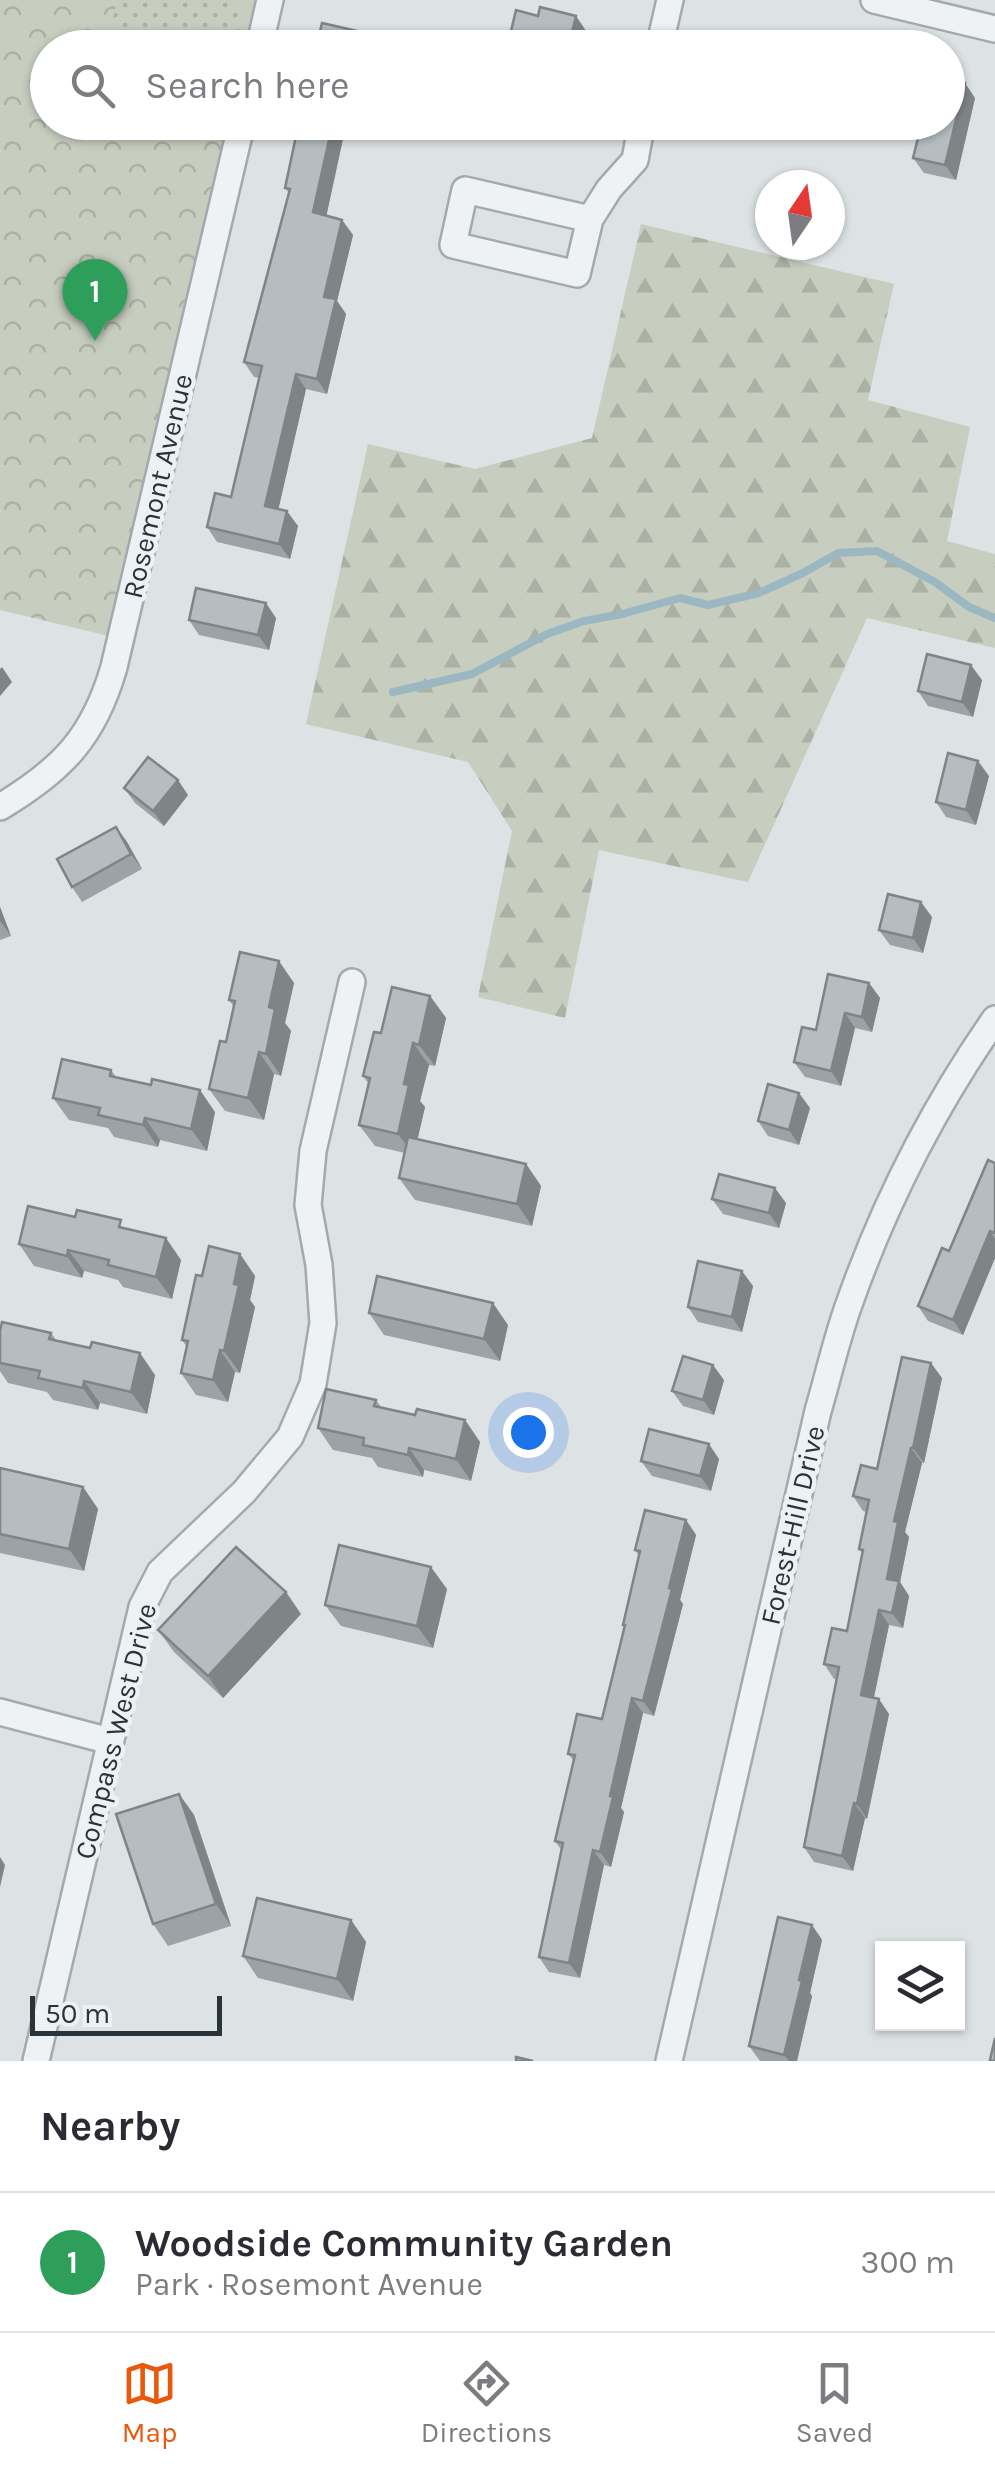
<!DOCTYPE html>
<html lang="en">
<head>
<meta charset="utf-8">
<style>
  :root { --surface:#fff; --page:#f2f2f3; --text:#2b2b33; --muted:#7c7c81; --line:#e1e1e2; --accent:#ea580c }
  body { margin:0; font-family:Karla,sans-serif; background:var(--page); color:var(--text) }
  .controls { position:absolute; right:30px; bottom:30px; display:grid; overflow:hidden; border-radius:0px; box-shadow:0 2px 8px #0004 }
  .controls button { width:90px; height:90px; display:grid; place-items:center; padding:0; border:0; border-bottom:2px solid var(--line); background:var(--surface); color:var(--text); font:50px sans-serif }
  .compass { position:absolute; left:755px; top:170px; width:90px; height:90px; border-radius:50%; background:var(--surface); box-shadow:0 2px 8px #0004; rotate:13deg }
  .scale { position:absolute; left:30px; bottom:25px; width:192px; box-sizing:border-box; padding-left:10px; border:5px solid #28333a; border-top:0; font-size:28px; line-height:35px; white-space:nowrap; color:#28333a; -webkit-text-stroke:8px #ecf1f3; paint-order:stroke }
  .you { position:absolute; left:528px; top:1432px; width:35px; height:35px; margin:-25px; border:8px solid #fff; border-radius:50%; background:#1a73e8; box-shadow:0 0 0 15px #1a73e833 }
  .badge { display:grid; place-items:center; width:65px; height:65px; border-radius:50%; background:var(--accent); color:#fff; font-size:32px; font-weight:700 }
  .pin { position:absolute; translate:-50% -82px; filter:drop-shadow(0 2px 5px #0008) }
  .pin::after { content:''; position:absolute; top:52px; width:35px; height:30px; background:inherit; clip-path:polygon(0 0,100% 0,50% 100%) }
  .list { margin:0; padding:0; list-style:none }
  h2 { display:flex; justify-content:space-between; align-items:center; height:130px; margin:0; padding:0 40px; font-size:42px }
  h2 small { font-size:32px; font-weight:400; color:var(--muted) }
  .list li { display:grid; grid-template-columns:65px 1fr auto; gap:30px; align-items:center; box-sizing:border-box; height:140px; padding:0 40px; border-top:2px solid var(--line) }
  .list b { display:block; font-size:38px; white-space:nowrap }
  .list p { margin:0; font-size:32px; white-space:nowrap; color:var(--muted) }
  .list em { font-size:32px; font-style:normal; color:var(--muted) }
  .icon { flex:none; width:55px; height:55px; fill:none; stroke:currentColor; stroke-width:2; stroke-linecap:round; stroke-linejoin:round }
  .map { position:relative; flex:none; width:995px; height:2061px; overflow:hidden }
  .search { position:absolute; background:var(--surface); box-shadow:0 2px 8px #0004; left:30px; right:30px; top:30px; height:110px; display:flex; align-items:center; gap:25px; box-sizing:border-box; padding:0 35px; border-radius:55px; color:var(--muted); font-size:38px }
  .sheet { height:270px; background:var(--surface) }
  nav { display:flex; justify-content:space-around; align-items:center; box-sizing:border-box; height:140px; border-top:2px solid var(--line); background:var(--surface); font-size:28px; color:var(--muted) }
  nav a { display:grid; justify-items:center; gap:5px }
  nav .on { color:var(--accent) }
  .map>svg:first-child { display:block }
</style>
</head>
<body>
<div class="map">
<svg width="995" height="2061" viewBox="0 0 995 2061">
  <defs>
    <pattern id="forest-firs" width="22" height="20" patternUnits="userSpaceOnUse" patternTransform="scale(2.5)"><rect width="22" height="20" fill="#c7cebf"/><path d="M5 1l3.5 6h-7zM16 11l3.5 6h-7z" fill="#abb1a5"/></pattern>
    <pattern id="park-crowns" width="20" height="18" patternUnits="userSpaceOnUse" patternTransform="scale(2.5)"><rect width="20" height="18" fill="#c7cebf"/><path d="M2 6a3 3 0 1 1 6 0M12 15a3 3 0 1 1 6 0" fill="none" stroke="#abb1a5"/></pattern>
    <pattern id="garden-dots" width="8" height="8" patternUnits="userSpaceOnUse" patternTransform="scale(2.5)"><rect width="8" height="8" fill="#c7cebf"/><path d="M2 2h.1M6 6h.1" fill="none" stroke="#abb1a5" stroke-width="1.8" stroke-linecap="round"/></pattern>
  </defs>
  <rect width="100%" height="100%" fill="#dde2e5"/>
  <path fill="url(#forest-firs)" d="M 641,224 L 894,284 L 868,400 L 970,427 L 947,541 L 995,554 L 995,648 L 867,618 L 748,882 L 599,850 L 565,1018 L 478,997 L 512,831 L 468,762 L 306,724 L 368,444 L 475,469 L 592,438 Z"/>
  <path fill="url(#park-crowns)" d="M 0,0 L 270,0 L 259,47 L 48,48 L 48,122 L 242,123 L 121,639 L 0,610 Z"/>
  <path fill="url(#garden-dots)" d="M 117,0 L 244,0 L 233,48 L 146,47 L 109,39 Z"/>
  <g fill="none" stroke-linecap="round" stroke-linejoin="round">
    <path stroke="#9bb8c2" stroke-width="8" d="M 393,692 L 472,674 L 547,634 L 584,621 L 622,614 L 680,598 L 708,605 L 759,593 L 803,573 L 838,553 L 877,551 L 935,582 L 969,607 L 995,618"/>
    <g stroke="#a3aaae" stroke-width="30">
      <g id="street">
        <path d="M 874,0 L 995,29"/>
        <path d="M 259,48 L 270,0"/>
        <path d="M 659,48 L 670,0"/>
        <path d="M 590,219 L 465,190 L 453,245 L 577,274 L 590,219 L 609,189 L 635,160 L 642,122"/>
        <path d="M 0,807 C 62,770 94,737 114,667 L 242,122"/>
        <path d="M 0,1712 L 110,1741"/>
        <path d="M 36,2061 L 142,1607 L 160,1572 L 244,1492 L 290,1437 L 313,1384 L 323,1323 L 319,1265 L 308,1205 L 313,1151 L 352,982"/>
        <path d="M 669,2061 L 818,1411 C 828,1377 836,1341 848,1307 C 884,1204 933,1108 995,1019"/>
      </g>
    </g>
    <use href="#street" stroke="#eff2f4" stroke-width="25"/>
  </g>
  <g fill="#9ca3a6">
    <path d="M 975,98 L 956,180 L 924,173 L 913,158 Z"/>
    <path d="M 344,134 L 326,216 L 342,220 L 353,235 L 337,301 L 346,314 L 327,394 L 306,389 L 278,509 L 298,526 L 290,559 L 217,542 L 207,527 L 231,497 L 259,378 L 254,377 L 244,362 L 289,193 L 285,188 Z"/>
    <path d="M 276,618 L 269,650 L 199,635 L 189,620 Z"/>
    <path d="M 982,680 L 973,717 L 928,706 L 918,691 Z"/>
    <path d="M 989,776 L 976,825 L 946,817 L 936,802 Z"/>
    <path d="M 124,788 L 188,795 L 164,826 L 135,803 Z"/>
    <path d="M 116,827 L 127,842 L 142,869 L 82,902 L 72,887 Z"/>
    <path d="M 0,907 L 11,936 L 0,940 Z"/>
    <path d="M 932,917 L 923,953 L 890,945 L 879,930 Z"/>
    <path d="M 294,983 L 285,1023 L 291,1031 L 281,1076 L 274,1074 L 264,1120 L 225,1111 L 209,1089 L 226,1042 L 234,1007 L 229,1000 Z"/>
    <path d="M 869,983 L 880,998 L 872,1032 L 855,1028 L 841,1086 L 805,1077 L 794,1062 L 816,1030 Z"/>
    <path d="M 430,996 L 446,1018 L 435,1066 L 429,1065 L 420,1101 L 425,1107 L 417,1139 L 526,1164 L 541,1186 L 532,1226 L 415,1200 L 399,1178 L 405,1153 L 375,1146 L 359,1125 L 369,1084 L 363,1076 L 381,1033 Z"/>
    <path d="M 111,1070 L 116,1077 L 215,1112 L 207,1151 L 160,1140 L 158,1147 L 114,1137 L 108,1128 L 69,1120 L 53,1098 Z"/>
    <path d="M 810,1108 L 799,1145 L 768,1136 L 758,1121 Z"/>
    <path d="M 995,1163 L 995,1258 L 963,1335 L 928,1321 L 918,1306 L 949,1251 Z"/>
    <path d="M 712,1199 L 786,1203 L 779,1228 L 723,1214 Z"/>
    <path d="M 127,1229 L 181,1260 L 172,1299 L 123,1287 L 118,1280 L 84,1271 L 82,1278 L 34,1266 L 19,1244 Z"/>
    <path d="M 240,1254 L 255,1276 L 250,1300 L 255,1307 L 240,1373 L 235,1372 L 228,1402 L 196,1395 L 181,1373 L 187,1347 L 182,1340 L 202,1276 Z"/>
    <path d="M 753,1286 L 742,1332 L 698,1322 L 688,1307 Z"/>
    <path d="M 369,1313 L 508,1325 L 500,1361 L 384,1335 Z"/>
    <path d="M 0,1331 L 51,1333 L 56,1340 L 155,1375 L 147,1414 L 100,1403 L 98,1410 L 53,1400 L 47,1392 L 8,1383 L 0,1371 Z"/>
    <path d="M 942,1378 L 924,1463 L 922,1463 L 905,1532 L 909,1537 L 900,1582 L 909,1596 L 903,1628 L 889,1625 L 874,1698 L 889,1714 L 867,1819 L 865,1818 L 853,1871 L 814,1862 L 804,1847 L 836,1679 L 834,1679 L 824,1664 L 847,1631 L 862,1553 L 859,1549 L 867,1512 L 863,1511 L 853,1496 L 877,1469 Z"/>
    <path d="M 724,1380 L 714,1415 L 683,1406 L 672,1391 Z"/>
    <path d="M 376,1400 L 381,1407 L 415,1415 L 465,1420 L 480,1442 L 471,1481 L 424,1470 L 423,1477 L 378,1467 L 372,1458 L 333,1450 L 318,1428 Z"/>
    <path d="M 719,1459 L 711,1491 L 652,1476 L 641,1461 Z"/>
    <path d="M 0,1468 L 83,1487 L 98,1509 L 84,1571 L 0,1553 Z"/>
    <path d="M 686,1520 L 696,1535 L 680,1600 L 683,1604 L 654,1716 L 643,1713 L 621,1808 L 624,1812 L 611,1867 L 604,1865 L 580,1978 L 549,1972 L 539,1957 L 562,1851 L 555,1841 L 574,1761 L 568,1754 L 602,1719 L 625,1628 L 623,1625 L 639,1556 L 635,1550 Z"/>
    <path d="M 447,1589 L 433,1648 L 341,1626 L 325,1605 Z"/>
    <path d="M 301,1614 L 223,1698 L 174,1652 L 158,1630 Z"/>
    <path d="M 179,1794 L 194,1815 L 231,1926 L 168,1946 L 153,1924 Z"/>
    <path d="M 351,1920 L 366,1942 L 353,2001 L 258,1978 L 243,1956 Z"/>
    <path d="M 812,1925 L 822,1940 L 810,1993 L 812,1996 L 797,2061 L 760,2061 L 749,2046 Z"/>
  </g>
  <g fill="#7f8487">
    <path d="M 576,16 L 595,44 L 594,48 L 568,48 Z"/>
    <path d="M 357,31 L 368,46 L 368,48 L 354,48 Z"/>
    <path d="M 965,83 L 975,98 L 956,180 L 945,165 Z"/>
    <path d="M 333,122 L 336,122 L 344,134 L 324,227 L 313,212 Z"/>
    <path d="M 342,220 L 353,235 L 337,301 L 346,314 L 327,394 L 317,379 L 324,297 Z"/>
    <path d="M 296,374 L 306,389 L 276,520 L 265,506 Z"/>
    <path d="M 287,511 L 298,526 L 290,559 L 279,544 Z"/>
    <path d="M 266,603 L 276,618 L 269,650 L 258,635 Z"/>
    <path d="M 971,665 L 982,680 L 973,717 L 962,702 Z"/>
    <path d="M 2,667 L 12,682 L 0,696 L 0,669 Z"/>
    <path d="M 978,761 L 989,776 L 976,825 L 966,810 Z"/>
    <path d="M 178,780 L 188,795 L 164,826 L 153,811 Z"/>
    <path d="M 116,827 L 127,842 L 142,869 L 131,854 Z"/>
    <path d="M 921,902 L 932,917 L 923,953 L 913,938 Z"/>
    <path d="M 0,907 L 11,936 L 0,921 Z"/>
    <path d="M 279,961 L 294,983 L 285,1023 L 291,1031 L 281,1076 L 266,1054 L 269,1007 Z"/>
    <path d="M 869,983 L 880,998 L 872,1032 L 862,1017 Z"/>
    <path d="M 430,996 L 446,1018 L 435,1066 L 419,1045 Z"/>
    <path d="M 845,1013 L 855,1028 L 841,1086 L 831,1071 Z"/>
    <path d="M 413,1043 L 429,1065 L 420,1101 L 425,1107 L 414,1155 L 398,1134 L 404,1084 Z"/>
    <path d="M 259,1052 L 274,1074 L 264,1120 L 248,1098 Z"/>
    <path d="M 200,1090 L 215,1112 L 207,1151 L 191,1129 Z"/>
    <path d="M 799,1093 L 810,1108 L 799,1145 L 789,1130 Z"/>
    <path d="M 145,1118 L 160,1140 L 158,1147 L 143,1125 Z"/>
    <path d="M 526,1164 L 541,1186 L 532,1226 L 517,1204 Z"/>
    <path d="M 775,1188 L 786,1203 L 779,1228 L 769,1213 Z"/>
    <path d="M 990,1231 L 995,1239 L 995,1258 L 963,1335 L 953,1320 Z"/>
    <path d="M 166,1238 L 181,1260 L 172,1299 L 156,1277 Z"/>
    <path d="M 68,1250 L 84,1271 L 82,1278 L 67,1256 Z"/>
    <path d="M 240,1254 L 255,1276 L 250,1300 L 255,1307 L 240,1373 L 224,1351 L 234,1284 Z"/>
    <path d="M 742,1271 L 753,1286 L 742,1332 L 732,1317 Z"/>
    <path d="M 493,1303 L 508,1325 L 500,1361 L 484,1339 Z"/>
    <path d="M 220,1350 L 235,1372 L 228,1402 L 213,1380 Z"/>
    <path d="M 140,1353 L 155,1375 L 147,1414 L 131,1392 Z"/>
    <path d="M 931,1363 L 942,1378 L 924,1463 L 913,1448 Z"/>
    <path d="M 713,1365 L 724,1380 L 714,1415 L 703,1400 Z"/>
    <path d="M 84,1381 L 100,1403 L 98,1410 L 83,1388 Z"/>
    <path d="M 465,1420 L 480,1442 L 471,1481 L 456,1459 Z"/>
    <path d="M 709,1444 L 719,1459 L 711,1491 L 700,1476 Z"/>
    <path d="M 409,1448 L 424,1470 L 423,1477 L 408,1455 Z"/>
    <path d="M 911,1448 L 922,1463 L 905,1532 L 909,1537 L 900,1582 L 909,1596 L 903,1628 L 892,1613 L 887,1579 L 894,1521 Z"/>
    <path d="M 83,1487 L 98,1509 L 84,1571 L 69,1549 Z"/>
    <path d="M 686,1520 L 696,1535 L 680,1600 L 683,1604 L 654,1716 L 643,1701 Z"/>
    <path d="M 431,1567 L 447,1589 L 433,1648 L 417,1626 Z"/>
    <path d="M 286,1592 L 301,1614 L 223,1698 L 208,1676 Z"/>
    <path d="M 879,1610 L 889,1625 L 871,1710 L 861,1695 Z"/>
    <path d="M 632,1698 L 643,1713 L 621,1808 L 624,1812 L 611,1867 L 600,1852 L 610,1796 Z"/>
    <path d="M 879,1699 L 889,1714 L 867,1819 L 857,1804 Z"/>
    <path d="M 179,1794 L 194,1815 L 231,1926 L 216,1904 Z"/>
    <path d="M 854,1803 L 865,1818 L 853,1871 L 842,1856 Z"/>
    <path d="M 593,1850 L 604,1865 L 580,1978 L 569,1963 Z"/>
    <path d="M 0,1857 L 5,1865 L 0,1887 Z"/>
    <path d="M 351,1920 L 366,1942 L 353,2001 L 337,1979 Z"/>
    <path d="M 812,1925 L 822,1940 L 810,1993 L 812,1996 L 797,2061 L 789,2061 L 784,2055 Z"/>
  </g>
  <g fill="#b5bdc1" stroke="#7f8487" stroke-width="2.5">
    <path d="M 540,7 L 576,16 L 568,48 L 507,48 L 516,10 L 538,16 Z"/>
    <path d="M 322,23 L 357,31 L 354,48 L 316,48 Z"/>
    <path d="M 680,32 L 746,48 L 676,48 Z"/>
    <path d="M 948,79 L 965,83 L 945,165 L 913,158 L 922,122 L 948,122 Z"/>
    <path d="M 299,122 L 333,122 L 313,212 L 342,220 L 324,297 L 336,299 L 317,379 L 296,374 L 265,506 L 287,511 L 279,544 L 207,527 L 215,493 L 231,497 L 262,366 L 244,362 L 290,189 L 285,188 Z"/>
    <path d="M 196,588 L 266,603 L 258,635 L 189,620 Z"/>
    <path d="M 927,654 L 971,665 L 962,702 L 918,691 Z"/>
    <path d="M 948,753 L 978,761 L 966,810 L 936,802 Z"/>
    <path d="M 148,757 L 178,780 L 153,811 L 124,788 Z"/>
    <path d="M 116,827 L 131,854 L 72,887 L 57,859 Z"/>
    <path d="M 888,894 L 921,902 L 913,938 L 879,930 Z"/>
    <path d="M 240,952 L 279,961 L 269,1007 L 275,1009 L 266,1054 L 259,1052 L 248,1098 L 209,1089 L 220,1041 L 226,1042 L 235,1001 L 229,1000 Z"/>
    <path d="M 828,974 L 869,983 L 862,1017 L 845,1013 L 831,1071 L 794,1062 L 802,1027 L 816,1030 Z"/>
    <path d="M 392,987 L 430,996 L 419,1045 L 413,1043 L 404,1084 L 409,1085 L 398,1134 L 359,1125 L 370,1078 L 363,1076 L 374,1032 L 381,1033 Z"/>
    <path d="M 62,1059 L 111,1070 L 110,1076 L 151,1085 L 152,1079 L 200,1090 L 191,1129 L 145,1118 L 143,1125 L 98,1115 L 100,1108 L 53,1098 Z"/>
    <path d="M 768,1084 L 799,1093 L 789,1130 L 758,1121 Z"/>
    <path d="M 408,1137 L 526,1164 L 517,1204 L 399,1178 Z"/>
    <path d="M 988,1160 L 995,1163 L 995,1233 L 990,1231 L 953,1320 L 918,1306 L 942,1248 L 949,1251 Z"/>
    <path d="M 719,1174 L 775,1188 L 769,1213 L 712,1199 Z"/>
    <path d="M 28,1206 L 75,1217 L 77,1210 L 121,1220 L 119,1227 L 166,1238 L 156,1277 L 108,1265 L 109,1260 L 68,1250 L 67,1256 L 19,1244 Z"/>
    <path d="M 209,1246 L 240,1254 L 234,1284 L 239,1285 L 224,1351 L 220,1350 L 213,1380 L 181,1373 L 188,1341 L 182,1340 L 196,1275 L 202,1276 Z"/>
    <path d="M 698,1261 L 742,1271 L 732,1317 L 688,1307 Z"/>
    <path d="M 377,1276 L 493,1303 L 484,1339 L 369,1313 Z"/>
    <path d="M 2,1322 L 51,1333 L 49,1339 L 90,1348 L 92,1342 L 140,1353 L 131,1392 L 84,1381 L 83,1388 L 38,1378 L 40,1371 L 0,1363 L 0,1331 Z"/>
    <path d="M 683,1356 L 713,1365 L 703,1400 L 672,1391 Z"/>
    <path d="M 902,1357 L 931,1363 L 913,1448 L 911,1448 L 894,1521 L 898,1522 L 887,1579 L 899,1581 L 892,1613 L 879,1610 L 861,1695 L 879,1699 L 857,1804 L 854,1803 L 842,1856 L 804,1847 L 839,1667 L 824,1664 L 832,1628 L 847,1631 L 863,1550 L 859,1549 L 869,1500 L 853,1496 L 861,1465 L 877,1469 Z"/>
    <path d="M 326,1389 L 376,1400 L 374,1406 L 415,1415 L 417,1409 L 465,1420 L 456,1459 L 409,1448 L 408,1455 L 363,1445 L 364,1438 L 318,1428 Z"/>
    <path d="M 649,1429 L 709,1444 L 700,1476 L 641,1461 Z"/>
    <path d="M 0,1468 L 83,1487 L 69,1549 L 0,1534 Z"/>
    <path d="M 645,1510 L 686,1520 L 669,1588 L 672,1589 L 643,1701 L 632,1698 L 610,1796 L 613,1797 L 600,1852 L 593,1850 L 569,1963 L 539,1957 L 563,1843 L 555,1841 L 575,1755 L 568,1754 L 577,1714 L 602,1719 L 625,1625 L 623,1625 L 640,1551 L 635,1550 Z"/>
    <path d="M 339,1545 L 431,1567 L 417,1626 L 325,1605 Z"/>
    <path d="M 236,1547 L 286,1592 L 208,1676 L 158,1630 Z"/>
    <path d="M 179,1794 L 216,1904 L 153,1924 L 116,1814 Z"/>
    <path d="M 257,1898 L 351,1920 L 337,1979 L 243,1956 Z"/>
    <path d="M 778,1917 L 812,1925 L 799,1980 L 802,1981 L 784,2055 L 749,2046 Z"/>
    <path d="M 995,2038 L 995,2061 L 993,2061 L 990,2060 Z"/>
    <path d="M 516,2057 L 533,2061 L 516,2061 Z"/>
  </g>
  <g text-anchor="middle" stroke-width="9" stroke-linejoin="round" paint-order="stroke">
    <g font-size="28" fill="#28333a" stroke="#ecf1f3">
      <text transform="translate(157 486) rotate(-77)" y="10">Rosemont Avenue</text>
      <text transform="translate(792 1525) rotate(-77)" y="10">Forest-Hill Drive</text>
      <text transform="translate(115 1731) rotate(-76)" y="10">Compass West Drive</text>
    </g>
  </g>
</svg>
<div class="controls">
<button><svg class="icon" aria-label="layers" viewBox="0 0 24 24"><path d="M12 4l9 5-9 5-9-5zM3 14l9 5 9-5"/></svg></button>
</div>
<svg class="compass" viewBox="-18 -18 36 36"><path d="M0-13l5 13h-10z" fill="#e53935"/><path d="M0 13l5-13h-10z" fill="#7c7c81"/></svg>
<div class="scale">50 m</div>
<div class="you"></div>
<div class="pin badge" style="left:95px;top:341px;background:#2e9e5b">1</div>
<div class="search"><svg class="icon" aria-label="search" viewBox="0 0 24 24"><circle cx="10" cy="10" r="6"/><path d="M15 15l6 6"/></svg>Search here</div>
</div>
<section class="sheet">
<h2>Nearby<small></small></h2>
<ul class="list">
<li><span class="badge" style="background:#2e9e5b">1</span><div><b>Woodside Community Garden</b><p>Park · Rosemont Avenue</p></div><em>300 m</em></li>
</ul>
</section>
<nav>
<a class="on"><svg class="icon" aria-label="map" viewBox="0 0 24 24"><path d="M3 6l6-2 6 2 6-2v14l-6 2-6-2-6 2zM9 4v14M15 6v14"/></svg>Map</a>
<a><svg class="icon" aria-label="directions" viewBox="0 0 24 24"><path d="M12 3l9 9-9 9-9-9zM9 14v-3h6M13 9l2 2-2 2"/></svg>Directions</a>
<a><svg class="icon" aria-label="saved" viewBox="0 0 24 24"><path d="M7 4h10v16l-5-4-5 4z"/></svg>Saved</a>
</nav>
</body>
</html>
